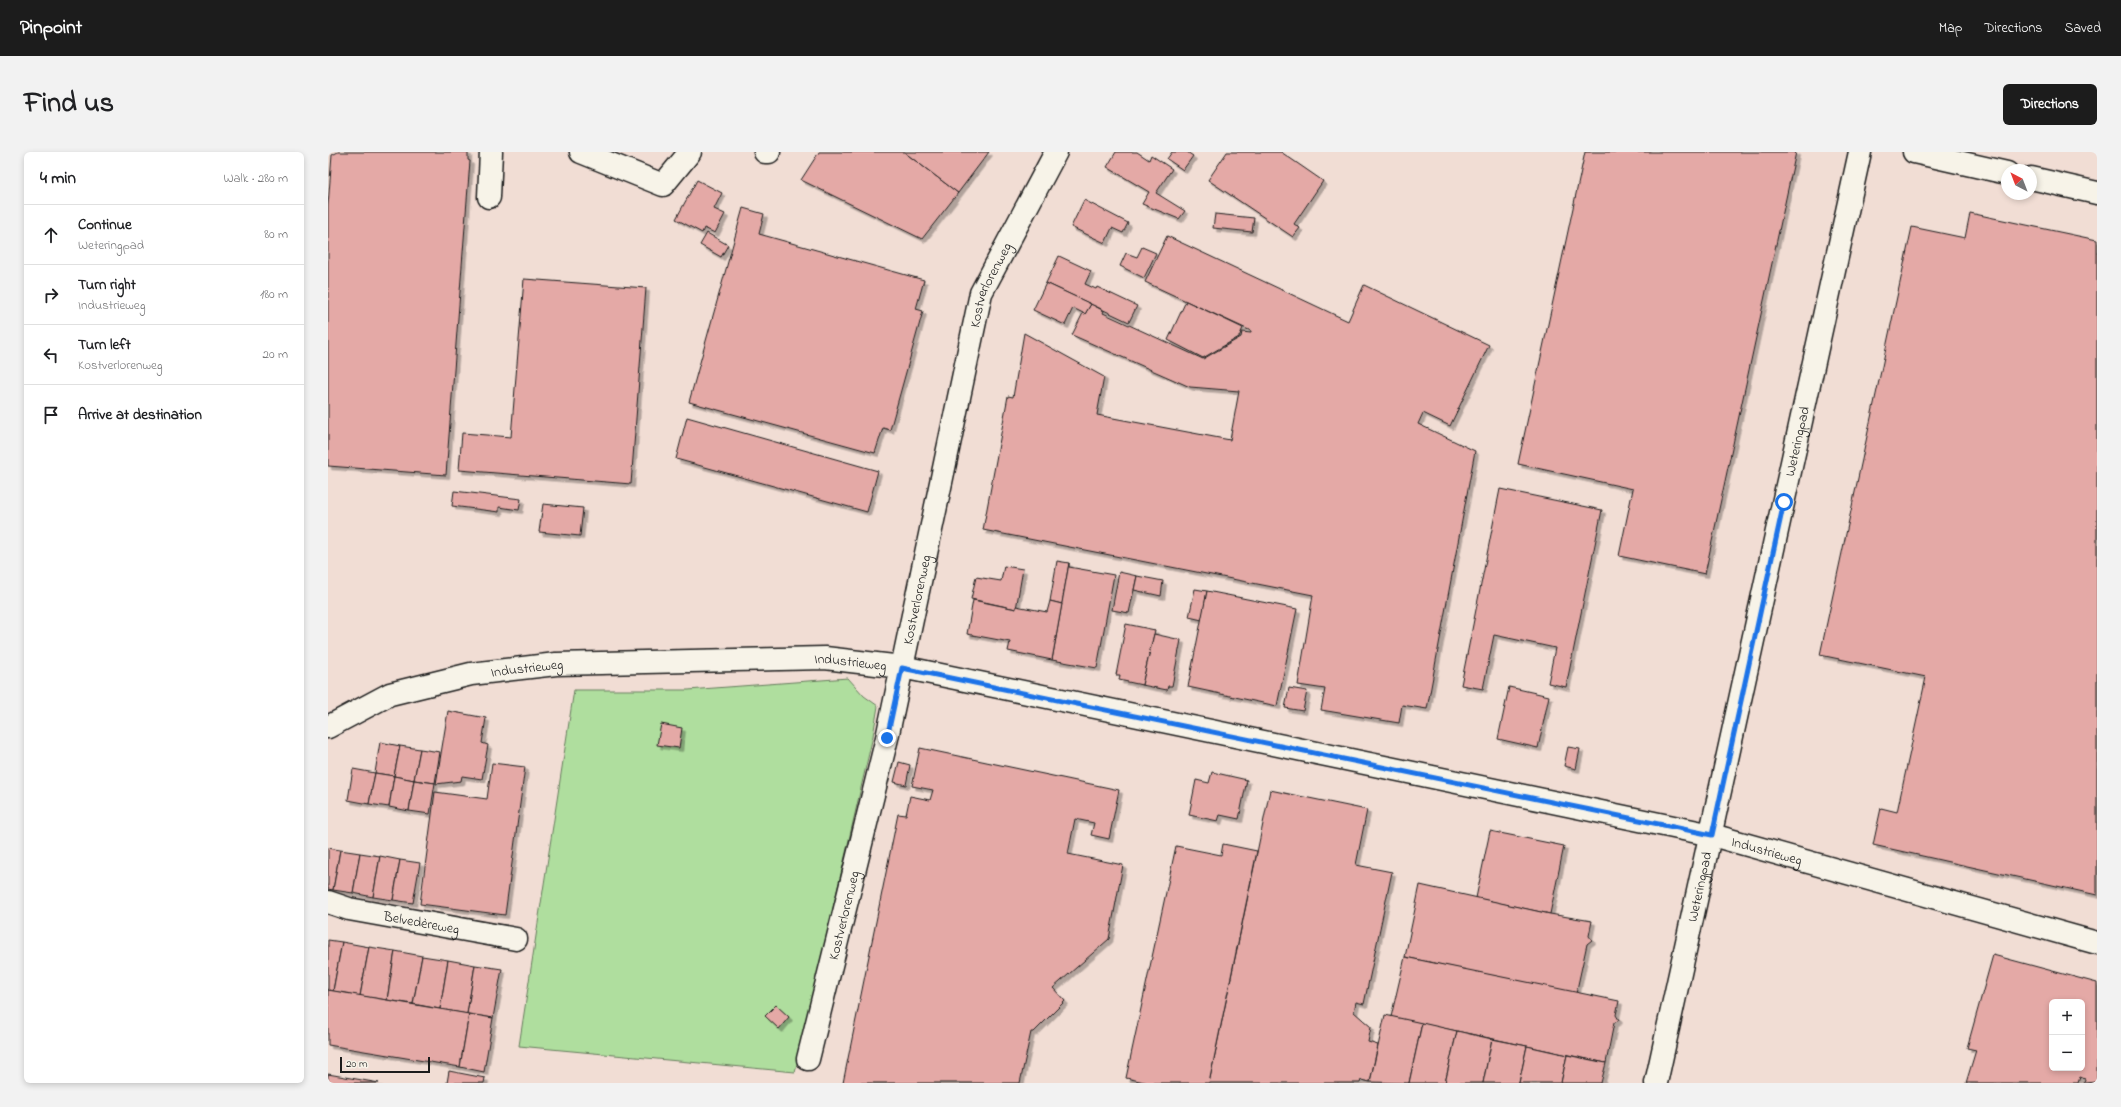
<!DOCTYPE html>
<html lang="en">
<head>
<meta charset="utf-8">
<style>
  :root { --surface:#fff; --page:#f2f2f2; --text:#202124; --muted:#757577; --line:#e0e0e0; --accent:#1c1c1c }
  body { margin:0; font-family:"Indie Flower",sans-serif; background:var(--page); color:var(--text) }
  .controls { position:absolute; right:12px; bottom:12px; display:grid; overflow:hidden; border-radius:6px; box-shadow:0 2px 6px #0003 }
  .controls button { width:36px; height:36px; display:grid; place-items:center; padding:0; border:0; border-bottom:1px solid var(--line); background:var(--surface); color:var(--text); font:20px sans-serif }
  .compass { position:absolute; left:1673px; top:12px; width:36px; height:36px; border-radius:50%; background:var(--surface); box-shadow:0 2px 6px #0003; rotate:318deg }
  .scale { position:absolute; left:12px; bottom:10px; width:90px; box-sizing:border-box; padding-left:4px; border:2px solid #1c1c1c; border-top:0; font-size:11px; line-height:14px; white-space:nowrap; color:#1c1c1c; -webkit-text-stroke:3px #f7f3e8; paint-order:stroke }
  .stop { position:absolute; width:12px; height:12px; margin:-9px; border:3px solid #1a73e8; border-radius:50%; background:#fff }
  .stop.end { background:#1a73e8; border-color:#fff; box-shadow:0 1px 4px #0008 }
  .list { margin:0; padding:0; list-style:none }
  h2 { display:flex; justify-content:space-between; align-items:center; height:52px; margin:0; padding:0 16px; font-size:17px }
  h2 small { font-size:13px; font-weight:400; color:var(--muted) }
  .list li { display:grid; grid-template-columns:26px 1fr auto; gap:12px; align-items:center; box-sizing:border-box; height:60px; padding:0 16px; border-top:1px solid var(--line) }
  .list b { display:block; font-size:15px; white-space:nowrap }
  .list p { margin:0; font-size:13px; white-space:nowrap; color:var(--muted) }
  .list em { font-size:13px; font-style:normal; color:var(--muted) }
  .icon { flex:none; width:22px; height:22px; fill:none; stroke:currentColor; stroke-width:2; stroke-linecap:round; stroke-linejoin:round }
  .map { position:relative; flex:none; width:1769px; height:931px; overflow:hidden; border-radius:6px }
  header { display:flex; align-items:center; gap:24px; box-sizing:border-box; height:56px; padding:0 20px; background:var(--accent); color:#fff }
  header strong { font-size:19px }
  nav { display:flex; gap:22px; margin-inline-start:auto; font-size:14px }
  .intro { display:flex; align-items:center; justify-content:space-between; box-sizing:border-box; height:96px; padding:0 24px }
  h1 { margin:0; font-size:28px }
  .button { padding:10px 18px; border-radius:6px; background:var(--accent); color:#fff; font-size:14px; font-weight:700 }
  main { display:flex; gap:24px; padding:0 24px }
  aside { flex:1; background:var(--surface); border-radius:6px; box-shadow:0 2px 6px #0003 }
  .map>svg:first-child { display:block }
</style>
</head>
<body>
<header>
<strong>Pinpoint</strong>
<nav><a>Map</a><a>Directions</a><a>Saved</a></nav>
</header>
<div class="intro"><h1>Find us</h1><a class="button">Directions</a></div>
<main>
<aside>
<h2>4 min<small>Walk · 280 m</small></h2>
<ul class="list">
<li><svg class="icon" aria-label="ahead" viewBox="0 0 24 24"><path d="M12 20V5M6 11l6-6 6 6"/></svg><div><b>Continue</b><p>Weteringpad</p></div><em>80 m</em></li>
<li><svg class="icon" aria-label="right" viewBox="0 0 24 24"><path d="M7 20v-9h11M14 6l5 5-5 5"/></svg><div><b>Turn right</b><p>Industrieweg</p></div><em>180 m</em></li>
<li><svg class="icon" aria-label="left" viewBox="0 0 24 24"><path d="M17 20v-9H6M10 6l-5 5 5 5"/></svg><div><b>Turn left</b><p>Kostverlorenweg</p></div><em>20 m</em></li>
<li><svg class="icon" aria-label="arrive" viewBox="0 0 24 24"><path d="M6 21V4h12l-3 4 3 4H6"/></svg><div><b>Arrive at destination</b></div></li>
</ul>
</aside>
<div class="map">
<svg width="1769" height="931" viewBox="0 0 1769 931">
  <defs>
    <filter id="shadow"><feDropShadow dx="3.5" dy="3.5" stdDeviation="0" flood-color="#0004"/></filter>
  </defs>
  <rect width="100%" height="100%" fill="#f1ddd4"/>
  <filter id="ink" filterUnits="userSpaceOnUse"><feTurbulence type="fractalNoise" baseFrequency=".025" numOctaves="2"/><feDisplacementMap in="SourceGraphic" scale="8" xChannelSelector="R" yChannelSelector="G"/><feConvolveMatrix kernelMatrix="1 2 1 2 8 2 1 2 1" color-interpolation-filters="sRGB"/></filter>
  <g filter="url(#ink)">
    <path fill="#afde9e" stroke="#667d5d" d="M 520,526 L 536,544 L 550,554 L 545,584 L 467,920 L 191,894 L 246,538 L 360,538 Z"/>
    <g fill="#e4a9a6" stroke="#1c1c1c" fill-rule="evenodd" filter="url(#shadow)">
      <path d="M 10,0 L 140,0 L 140,8 L 142,9 L 118,323 L 0,314 L 0,54 L 4,3 Z"/>
      <path d="M 491,0 L 576,0 L 630,41 L 594,87 L 473,28 Z"/>
      <path d="M 576,0 L 661,0 L 630,41 Z"/>
      <path d="M 788,0 L 809,0 L 821,8 L 823,3 L 844,17 L 828,41 L 857,59 L 851,67 L 814,52 L 821,40 L 779,15 Z"/>
      <path d="M 844,0 L 859,0 L 865,4 L 855,18 L 839,7 Z"/>
      <path d="M 899,0 L 953,0 L 995,29 L 966,72 L 972,76 L 965,85 L 880,28 Z"/>
      <path d="M 1257,0 L 1468,0 L 1377,422 L 1291,404 L 1305,337 L 1190,312 Z"/>
      <path d="M 369,28 L 394,41 L 386,57 L 397,62 L 387,81 L 376,76 L 374,81 L 348,67 Z"/>
      <path d="M 756,48 L 800,71 L 795,81 L 784,76 L 777,91 L 743,75 Z"/>
      <path d="M 415,56 L 436,62 L 431,82 L 596,128 L 588,157 L 595,159 L 562,278 L 555,276 L 547,301 L 361,250 Z"/>
      <path d="M 1642,61 L 1769,88 L 1769,743 L 1545,693 L 1553,656 L 1569,660 L 1598,525 L 1492,503 L 1584,75 L 1637,86 Z"/>
      <path d="M 887,62 L 926,66 L 924,80 L 885,76 Z"/>
      <path d="M 379,81 L 400,93 L 393,105 L 372,93 Z"/>
      <path d="M 839,84 L 1020,169 L 1036,133 L 1161,193 L 1122,274 L 1095,261 L 1090,272 L 1147,299 L 1099,557 L 1074,553 L 1071,571 L 993,558 L 997,537 L 970,533 L 985,443 L 655,378 L 680,244 L 685,245 L 696,181 L 776,225 L 769,263 L 902,288 L 911,239 L 862,235 L 744,183 L 755,161 L 757,162 L 763,152 L 776,159 L 775,161 L 875,207 L 913,185 L 914,180 L 923,181 L 923,179 L 817,130 Z"/>
      <path d="M 814,95 L 828,101 L 816,126 L 792,114 L 798,101 L 809,105 Z"/>
      <path d="M 731,104 L 763,119 L 757,132 L 768,137 L 769,135 L 809,154 L 801,170 L 718,131 Z"/>
      <path d="M 196,127 L 318,136 L 303,332 L 131,318 L 134,281 L 183,285 Z"/>
      <path d="M 718,131 L 763,152 L 757,162 L 745,156 L 737,173 L 705,158 Z"/>
      <path d="M 858,149 L 915,176 L 911,185 L 875,206 L 840,188 Z"/>
      <path d="M 359,265 L 550,319 L 539,360 L 348,307 Z"/>
      <path d="M 1172,337 L 1274,358 L 1238,535 L 1220,531 L 1227,496 L 1166,483 L 1155,537 L 1133,533 Z"/>
      <path d="M 126,339 L 193,347 L 191,358 L 171,355 L 171,360 L 124,354 Z"/>
      <path d="M 215,352 L 255,356 L 252,384 L 211,380 Z"/>
      <path d="M 729,409 L 741,411 L 734,452 L 722,449 Z"/>
      <path d="M 741,411 L 741,415 L 786,423 L 769,516 L 724,508 Z"/>
      <path d="M 676,414 L 695,417 L 688,457 L 643,447 L 648,425 L 673,429 Z"/>
      <path d="M 791,420 L 809,424 L 801,461 L 784,458 Z"/>
      <path d="M 809,424 L 835,429 L 833,444 L 806,438 Z"/>
      <path d="M 867,437 L 879,439 L 874,468 L 861,465 Z"/>
      <path d="M 879,439 L 969,457 L 949,554 L 860,535 Z"/>
      <path d="M 645,448 L 688,457 L 688,454 L 719,460 L 722,449 L 734,452 L 724,508 L 680,499 L 682,490 L 639,482 Z"/>
      <path d="M 798,472 L 827,478 L 814,533 L 791,528 L 792,523 L 788,523 Z"/>
      <path d="M 826,482 L 853,488 L 844,534 L 840,534 L 839,538 L 814,533 Z"/>
      <path d="M 1181,535 L 1221,544 L 1210,596 L 1170,587 Z"/>
      <path d="M 961,536 L 979,539 L 975,559 L 957,556 Z"/>
      <path d="M 120,559 L 158,566 L 154,591 L 160,593 L 154,627 L 134,624 L 133,629 L 108,632 Z"/>
      <path d="M 333,572 L 354,576 L 351,596 L 329,593 Z"/>
      <path d="M 52,590 L 72,594 L 66,624 L 47,621 Z"/>
      <path d="M 72,594 L 92,597 L 86,628 L 66,624 Z"/>
      <path d="M 1240,595 L 1252,597 L 1248,617 L 1236,614 Z"/>
      <path d="M 592,596 L 791,638 L 781,687 L 763,683 L 766,671 L 747,667 L 740,702 L 795,713 L 781,787 L 725,836 L 737,849 L 706,880 L 703,880 L 692,931 L 515,931 L 570,662 L 578,663 L 582,644 L 602,648 L 605,638 L 584,634 Z"/>
      <path d="M 92,597 L 112,600 L 107,631 L 86,628 Z"/>
      <path d="M 571,610 L 582,613 L 578,633 L 566,630 Z"/>
      <path d="M 164,611 L 197,615 L 177,763 L 92,752 L 107,640 L 159,647 Z"/>
      <path d="M 25,617 L 47,621 L 41,652 L 20,648 Z"/>
      <path d="M 884,620 L 919,628 L 911,667 L 892,663 L 890,669 L 861,663 L 868,628 L 881,631 Z"/>
      <path d="M 47,621 L 66,624 L 61,655 L 41,652 Z"/>
      <path d="M 66,624 L 86,628 L 81,659 L 61,655 Z"/>
      <path d="M 86,628 L 107,631 L 102,662 L 81,659 Z"/>
      <path d="M 942,638 L 1039,658 L 1028,713 L 1064,720 L 1036,852 L 1028,850 L 1026,860 L 1043,875 L 1040,890 L 1050,893 L 1042,930 L 1033,928 L 1032,931 L 881,931 Z"/>
      <path d="M 1162,679 L 1236,694 L 1222,762 L 1148,746 Z"/>
      <path d="M 895,692 L 929,699 L 881,931 L 821,931 L 798,926 L 848,694 L 893,703 Z"/>
      <path d="M 0,696 L 12,698 L 5,738 L 0,737 Z"/>
      <path d="M 12,698 L 32,701 L 25,741 L 5,738 Z"/>
      <path d="M 32,701 L 52,704 L 45,745 L 25,741 Z"/>
      <path d="M 52,704 L 72,708 L 65,748 L 45,745 Z"/>
      <path d="M 72,708 L 92,711 L 85,751 L 65,748 Z"/>
      <path d="M 1092,733 L 1222,762 L 1264,769 L 1261,784 L 1264,788 L 1259,792 L 1248,842 L 1077,805 Z"/>
      <path d="M 0,788 L 14,790 L 5,839 L 0,838 Z"/>
      <path d="M 14,790 L 41,795 L 32,844 L 5,839 Z"/>
      <path d="M 41,795 L 67,799 L 59,848 L 32,844 Z"/>
      <path d="M 67,799 L 94,804 L 85,852 L 59,848 Z"/>
      <path d="M 1665,803 L 1769,831 L 1769,930 L 1756,931 L 1757,927 L 1752,925 L 1750,931 L 1638,931 L 1648,898 L 1639,896 ZM 1724,850 L 1754,850 L 1754,916 L 1724,916 Z"/>
      <path d="M 94,804 L 120,808 L 112,857 L 85,852 Z"/>
      <path d="M 1077,805 L 1291,849 L 1288,863 L 1291,868 L 1286,871 L 1278,911 L 1063,865 Z"/>
      <path d="M 120,808 L 147,813 L 139,862 L 112,857 Z"/>
      <path d="M 147,813 L 174,817 L 165,866 L 139,862 Z"/>
      <path d="M 0,838 L 141,862 L 132,915 L 0,893 Z"/>
      <path d="M 448,853 L 461,865 L 451,877 L 437,864 Z"/>
      <path d="M 141,862 L 165,866 L 156,920 L 132,915 Z"/>
      <path d="M 1057,863 L 1094,871 L 1081,931 L 1042,930 Z"/>
      <path d="M 1094,871 L 1129,879 L 1117,931 L 1081,931 Z"/>
      <path d="M 1129,879 L 1164,887 L 1155,931 L 1117,931 Z"/>
      <path d="M 1164,887 L 1199,894 L 1191,931 L 1155,931 Z"/>
      <path d="M 1199,894 L 1239,903 L 1233,931 L 1191,931 Z"/>
      <path d="M 1239,903 L 1278,911 L 1273,931 L 1233,931 Z"/>
      <path d="M 121,919 L 157,926 L 156,931 L 119,931 Z"/>
      <path d="M 0,922 L 51,931 L 0,931 Z"/>
    </g>
    <g fill="none" stroke-linecap="round" stroke-linejoin="round">
      <g stroke="#1c1c1c" stroke-width="25">
        <g id="minor">
          <path d="M 253,0 L 335,33 L 362,0"/>
          <path d="M 437,0 L 441,0"/>
          <path d="M 1586,0 L 1679,21"/>
          <path d="M 1703,26 L 1769,41"/>
          <path d="M 161,45 L 163,0"/>
          <path id="s1" d="M 0,575 L 62,542 L 143,522 L 228,512 L 497,506 L 574,515 L 1384,683 L 1769,791"/>
          <path id="s2" d="M 0,750 L 21,757 L 188,787"/>
          <path id="s3" d="M 480,907 L 559,586 L 653,141 L 728,0"/>
          <path id="s4" d="M 1328,931 L 1532,0"/>
        </g>
      </g>
      <use href="#minor" stroke="#f7f3e8" stroke-width="22"/>
    </g>
  </g>
  <g fill="none" stroke-linecap="round" stroke-linejoin="round" filter="url(#ink)">
    <path stroke="#1a73e8" stroke-width="5" d="M 559,586 L 574,516 L 1384,683 L 1456,350"/>
  </g>
  <g text-anchor="middle" stroke-width="3.5" stroke-linejoin="round" paint-order="stroke">
    <g font-size="14" fill="#1c1c1c" stroke="#f7f3e8">
      <text dy="5" stroke="none"><textPath href="#s3" startOffset="796">Kostverlorenweg</textPath></text>
      <text dy="5" stroke="none"><textPath href="#s4" startOffset="657">Weteringpad</textPath></text>
      <text dy="5" stroke="none"><textPath href="#s3" startOffset="472">Kostverlorenweg</textPath></text>
      <text dy="5" stroke="none"><textPath href="#s1" startOffset="534">Industrieweg</textPath></text>
      <text dy="5" stroke="none"><textPath href="#s1" startOffset="210">Industrieweg</textPath></text>
      <text dy="5" stroke="none"><textPath href="#s1" startOffset="1470">Industrieweg</textPath></text>
      <text dy="5" stroke="none"><textPath href="#s4" startOffset="201">Weteringpad</textPath></text>
      <text dy="5" stroke="none"><textPath href="#s3" startOffset="148">Kostverlorenweg</textPath></text>
      <text dy="5" stroke="none"><textPath href="#s2" startOffset="96">Belvedèreweg</textPath></text>
    </g>
  </g>
</svg>
<div class="controls">
<button>+</button>
<button>−</button>
</div>
<svg class="compass" viewBox="-18 -18 36 36"><path d="M0-13l5 13h-10z" fill="#e53935"/><path d="M0 13l5-13h-10z" fill="#757577"/></svg>
<div class="scale">20 m</div>
<div class="stop" style="left:1456px;top:350px"></div>
<div class="stop end" style="left:559px;top:586px"></div>
</div>
</main>
</body>
</html>
